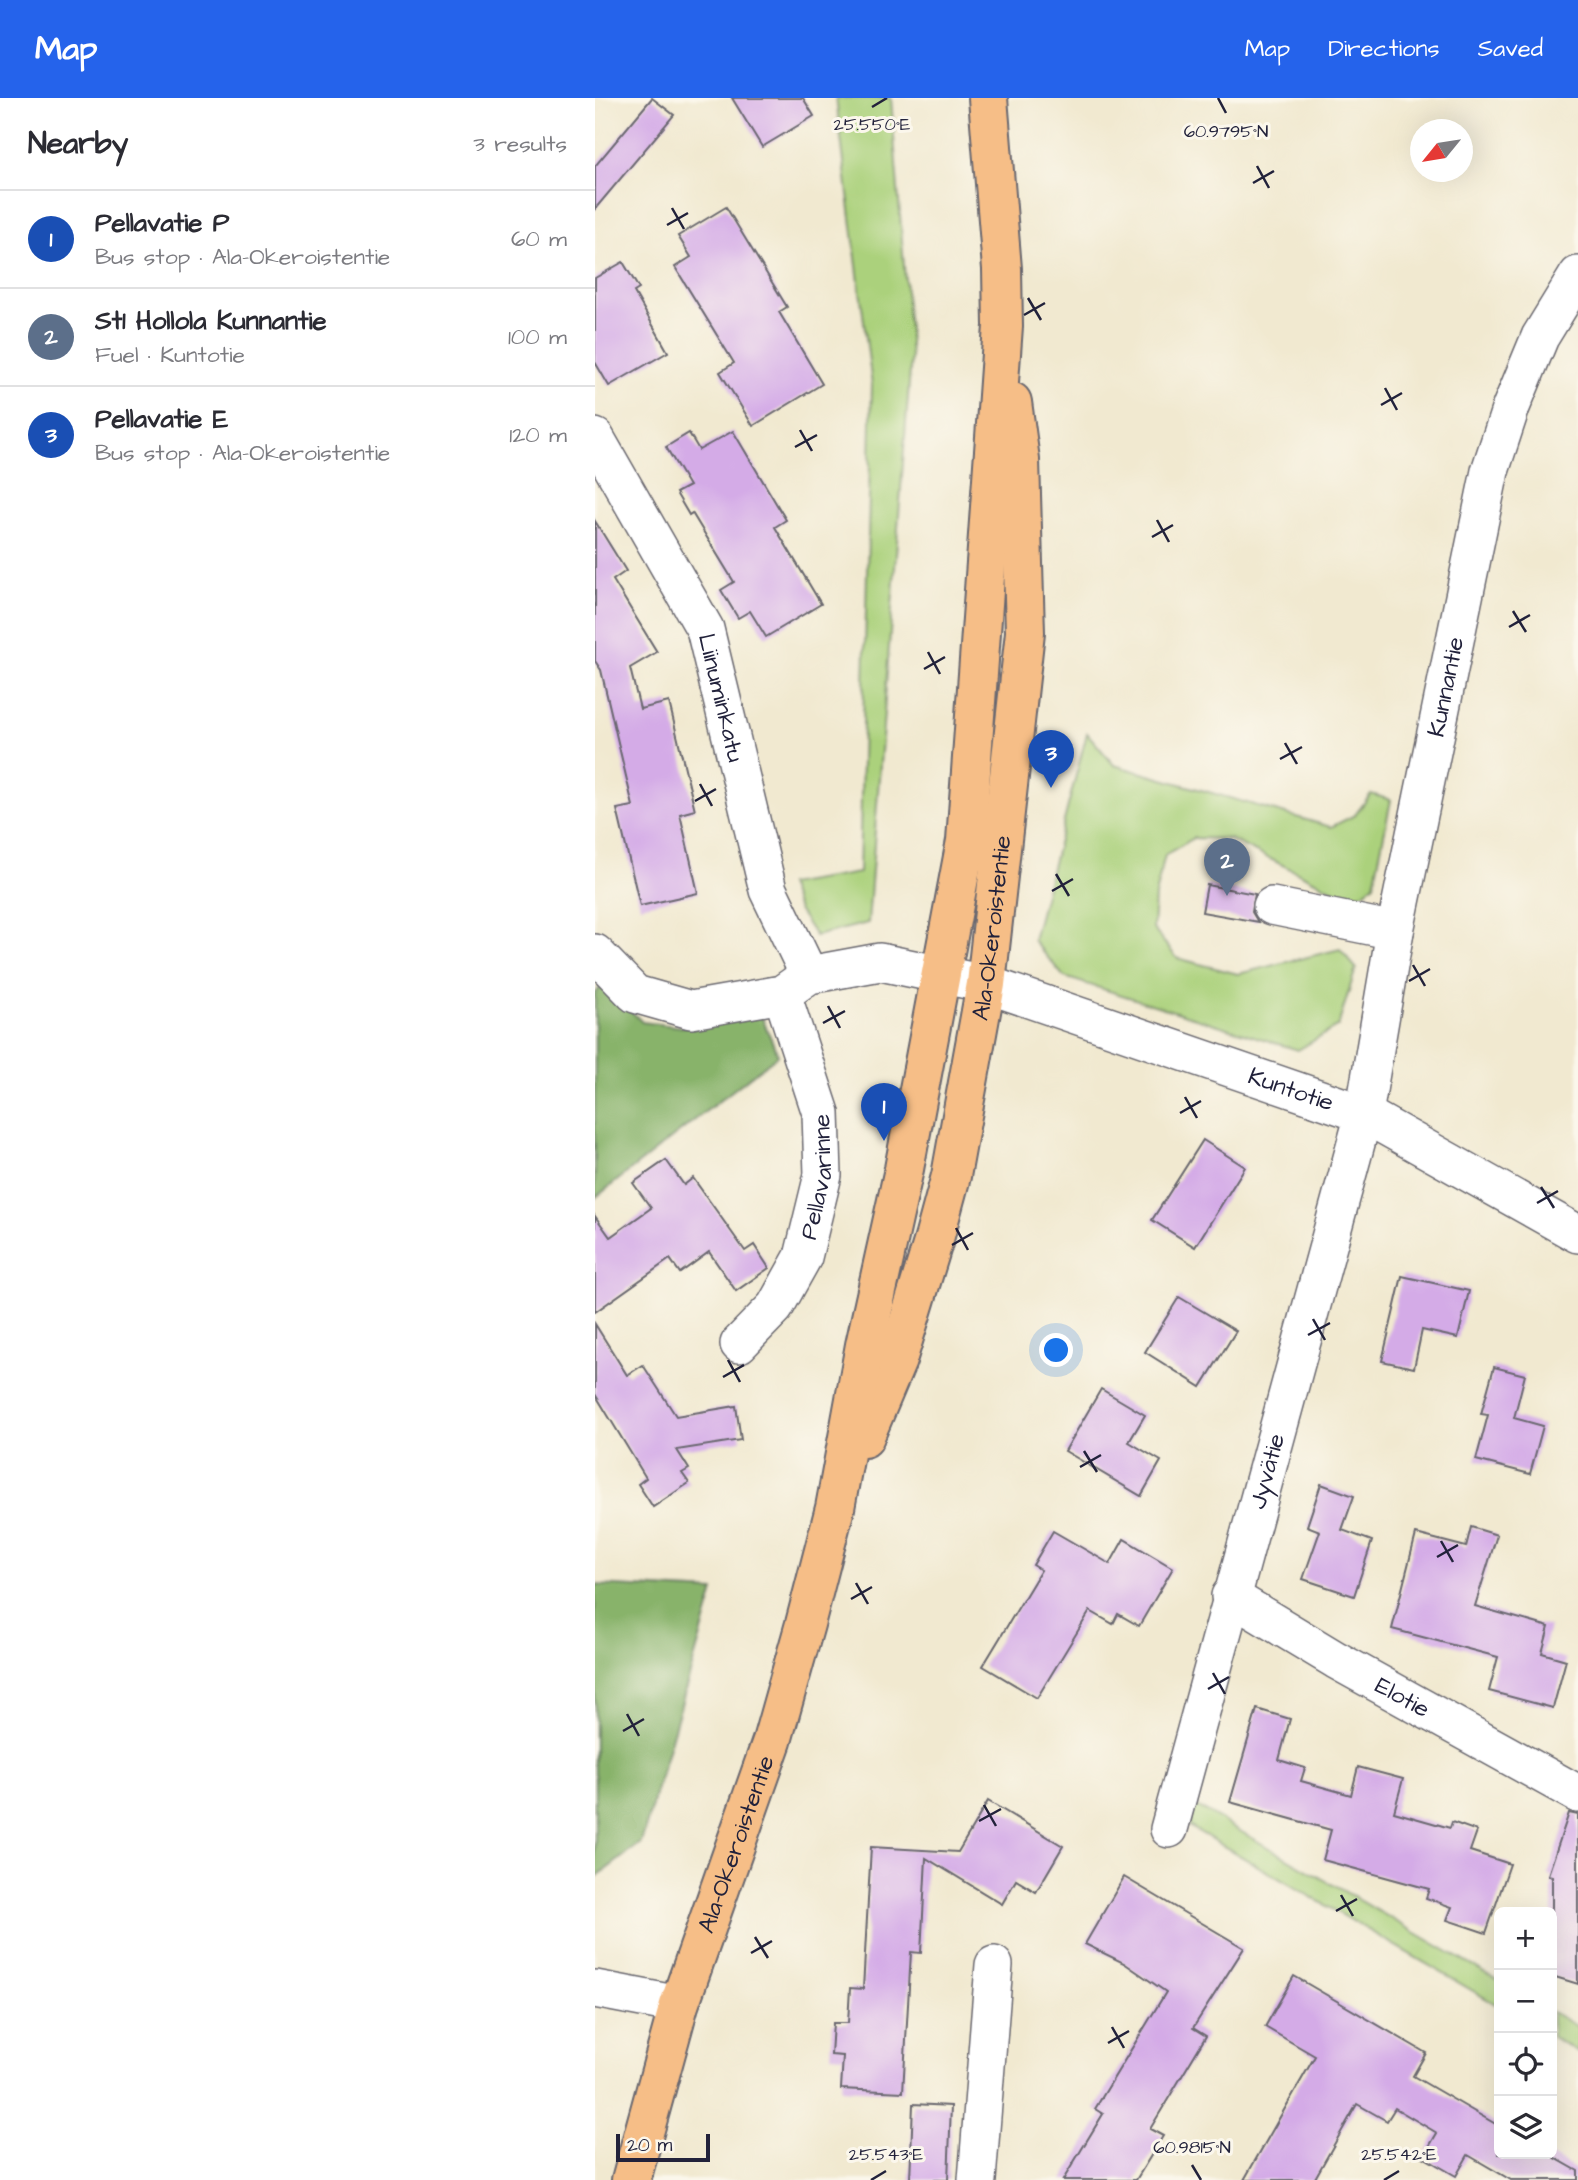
<!DOCTYPE html>
<html lang="en">
<head>
<meta charset="utf-8">
<style>
  :root { --surface:#fff; --page:#f7f7f7; --text:#2b2b33; --muted:#7c7c81; --line:#e1e1e2; --accent:#2563eb }
  body { margin:0; font-family:"Architects Daughter",sans-serif; background:var(--page); color:var(--text) }
  .controls { position:absolute; right:21px; bottom:21px; display:grid; overflow:hidden; border-radius:10px; box-shadow:0 7px 28px #0002 }
  .controls button { width:63px; height:63px; display:grid; place-items:center; padding:0; border:0; border-bottom:2px solid var(--line); background:var(--surface); color:var(--text); font:35px sans-serif }
  .compass { position:absolute; left:815px; top:21px; width:63px; height:63px; border-radius:50%; background:var(--surface); box-shadow:0 7px 28px #0002; rotate:240deg }
  .scale { position:absolute; left:21px; bottom:18px; width:94px; box-sizing:border-box; padding-left:7px; border:4px solid #22223b; border-top:0; font-size:19px; line-height:24px; white-space:nowrap; color:#22223b; -webkit-text-stroke:5px #fbf7ec; paint-order:stroke }
  .you { position:absolute; left:462px; top:1253px; width:24px; height:24px; margin:-18px; border:5px solid #fff; border-radius:50%; background:#1a73e8; box-shadow:0 0 0 10px #1a73e833 }
  .badge { display:grid; place-items:center; width:46px; height:46px; border-radius:50%; background:var(--accent); color:#fff; font-size:23px; font-weight:700 }
  .pin { position:absolute; translate:-50% -58px; filter:drop-shadow(0 2px 4px #0008) }
  .pin::after { content:''; position:absolute; top:37px; width:24px; height:21px; background:inherit; clip-path:polygon(0 0,100% 0,50% 100%) }
  .list { margin:0; padding:0; list-style:none }
  h2 { display:flex; justify-content:space-between; align-items:center; height:91px; margin:0; padding:0 28px; font-size:30px }
  h2 small { font-size:23px; font-weight:400; color:var(--muted) }
  .list li { display:grid; grid-template-columns:46px 1fr auto; gap:21px; align-items:center; box-sizing:border-box; height:98px; padding:0 28px; border-top:2px solid var(--line) }
  .list b { display:block; font-size:26px; white-space:nowrap }
  .list p { margin:0; font-size:23px; white-space:nowrap; color:var(--muted) }
  .list em { font-size:23px; font-style:normal; color:var(--muted) }
  .icon { flex:none; width:38px; height:38px; fill:none; stroke:currentColor; stroke-width:2; stroke-linecap:round; stroke-linejoin:round }
  .map { position:relative; flex:none; width:983px; height:2082px; overflow:hidden }
  header { display:flex; align-items:center; gap:42px; box-sizing:border-box; height:98px; padding:0 35px; background:var(--accent); color:#fff }
  header strong { font-size:33px }
  nav { display:flex; gap:38px; margin-inline-start:auto; font-size:24px }
  main { display:flex }
  aside { flex:1; background:var(--surface) }
  .map>svg:first-child { display:block }
</style>
</head>
<body>
<header>
<strong>Map</strong>
<nav><a>Map</a><a>Directions</a><a>Saved</a></nav>
</header>
<main>
<aside>
<h2>Nearby<small>3 results</small></h2>
<ul class="list">
<li><span class="badge" style="background:#1a4fb4">1</span><div><b>Pellavatie P</b><p>Bus stop · Ala-Okeroistentie</p></div><em>60 m</em></li>
<li><span class="badge" style="background:#5c6f8a">2</span><div><b>St1 Hollola Kunnantie</b><p>Fuel · Kuntotie</p></div><em>100 m</em></li>
<li><span class="badge" style="background:#1a4fb4">3</span><div><b>Pellavatie E</b><p>Bus stop · Ala-Okeroistentie</p></div><em>120 m</em></li>
</ul>
</aside>
<div class="map">
<svg width="983" height="2082" viewBox="0 0 983 2082">
  <rect width="100%" height="100%" fill="#fbf7ec"/>
  <filter id="ink" filterUnits="userSpaceOnUse"><feTurbulence type="fractalNoise" baseFrequency=".0143" numOctaves="2"/><feDisplacementMap in="SourceGraphic" scale="14" xChannelSelector="R" yChannelSelector="G"/><feConvolveMatrix kernelMatrix="1 2 1 2 8 2 1 2 1" color-interpolation-filters="sRGB"/></filter>
  <filter id="wash" filterUnits="userSpaceOnUse"><feTurbulence type="fractalNoise" baseFrequency=".00686" numOctaves="4" result="noise"/><feDisplacementMap in="SourceGraphic" scale="28" xChannelSelector="R" yChannelSelector="G"/><feGaussianBlur stdDeviation="1.57" result="paint"/><feColorMatrix in="noise" values="0 0 0 0 0 0 0 0 0 0 0 0 0 0 0 0 0 1.4 0 .05"/><feComposite in="paint" operator="in"/></filter>
  <g filter="url(#wash)">
    <rect width="100%" height="100%" fill="#f1e9d0"/>
    <g fill="#abd17b" stroke="#667a5b" stroke-width="2">
      <path d="M 241,0 L 296,0 L 316,259 L 273,825 L 220,838 L 203,812 L 193,787 L 264,775 L 277,288 Z"/>
      <path d="M 492,635 L 519,667 L 736,729 L 760,717 L 776,696 L 796,702 L 779,786 L 759,802 L 634,741 L 599,740 L 570,757 L 560,797 L 558,831 L 582,860 L 643,876 L 745,851 L 761,870 L 743,928 L 703,952 L 469,879 L 438,842 Z"/>
      <path d="M 600,1707 L 904,1883 L 904,1908 L 594,1728 Z"/>
      <path d="M 957,1914 L 983,1929 L 983,1954 L 957,1939 Z"/>
    </g>
    <g fill="#88b36b" stroke="#556a53" stroke-width="2">
      <path d="M 9,886 L 47,924 L 89,929 L 165,915 L 183,957 L 0,1100 L 0,895 Z"/>
      <path d="M 0,1487 L 119,1493 L 46,1745 L 0,1780 Z"/>
    </g>
    <g id="blocks">
      <g fill="#d4abe7">
        <path d="M 57,0 L 79,17 L 0,111 L 0,68 Z"/>
        <path d="M 137,0 L 208,0 L 219,18 L 167,49 Z"/>
        <path d="M 131,109 L 192,209 L 184,214 L 227,286 L 158,328 L 125,274 L 139,265 L 80,169 L 96,159 L 83,138 Z"/>
        <path d="M 28,164 L 44,191 L 39,194 L 73,254 L 14,288 L 0,264 L 0,180 Z"/>
        <path d="M 138,333 L 191,422 L 180,429 L 226,506 L 171,539 L 155,513 L 143,520 L 126,492 L 139,484 L 97,415 L 94,417 L 81,395 L 94,388 L 71,349 L 94,335 L 104,352 Z"/>
        <path d="M 0,423 L 31,473 L 18,482 L 62,554 L 35,570 L 45,611 L 74,604 L 100,712 L 85,716 L 103,795 L 45,808 L 22,711 L 38,708 L 6,572 L 0,563 Z"/>
        <path d="M 612,787 L 660,796 L 657,814 L 663,824 L 607,814 Z"/>
        <path d="M 608,1042 L 650,1069 L 600,1149 L 557,1122 Z"/>
        <path d="M 71,1062 L 89,1087 L 98,1080 L 150,1153 L 159,1147 L 174,1170 L 141,1193 L 114,1154 L 85,1175 L 75,1161 L 0,1214 L 0,1118 L 15,1139 L 56,1110 L 38,1085 Z"/>
        <path d="M 807,1178 L 874,1193 L 863,1240 L 827,1232 L 819,1270 L 787,1263 Z"/>
        <path d="M 584,1199 L 641,1233 L 606,1289 L 550,1254 Z"/>
        <path d="M 0,1226 L 32,1277 L 48,1267 L 81,1318 L 141,1308 L 146,1342 L 82,1352 L 94,1371 L 87,1375 L 94,1385 L 58,1409 L 43,1386 L 51,1380 L 0,1296 Z"/>
        <path d="M 899,1269 L 930,1277 L 919,1320 L 948,1328 L 935,1376 L 881,1362 L 893,1317 L 886,1316 Z"/>
        <path d="M 506,1291 L 550,1317 L 534,1344 L 566,1363 L 546,1398 L 470,1353 Z"/>
        <path d="M 726,1386 L 759,1398 L 747,1432 L 777,1443 L 759,1498 L 708,1481 L 725,1433 L 712,1428 Z"/>
        <path d="M 876,1429 L 902,1437 L 880,1508 L 954,1529 L 947,1555 L 971,1562 L 958,1610 L 894,1593 L 903,1559 L 797,1531 L 821,1436 L 871,1449 Z"/>
        <path d="M 458,1433 L 515,1466 L 529,1441 L 578,1470 L 544,1528 L 523,1516 L 518,1526 L 495,1513 L 442,1600 L 388,1568 L 446,1472 L 438,1467 Z"/>
        <path d="M 662,1611 L 695,1621 L 684,1662 L 710,1670 L 706,1683 L 756,1697 L 763,1669 L 808,1681 L 799,1714 L 855,1730 L 857,1724 L 882,1733 L 875,1753 L 915,1766 L 891,1835 L 852,1822 L 857,1809 L 831,1800 L 834,1791 L 728,1762 L 736,1732 L 635,1704 Z"/>
        <path d="M 393,1703 L 468,1748 L 441,1794 L 421,1782 L 407,1806 L 331,1760 L 326,1855 L 316,1854 L 308,1994 L 246,1991 L 248,1958 L 236,1957 L 238,1925 L 253,1925 L 255,1890 L 268,1891 L 276,1749 L 363,1754 Z"/>
        <path d="M 974,1715 L 983,1717 L 983,1886 L 957,1878 L 957,1778 L 953,1777 Z"/>
        <path d="M 529,1779 L 649,1850 L 598,1930 L 611,1938 L 555,2031 L 568,2038 L 541,2082 L 468,2082 L 508,2016 L 500,2011 L 571,1894 L 529,1865 L 490,1846 Z"/>
        <path d="M 699,1878 L 831,1955 L 818,1978 L 904,2028 L 904,2056 L 953,2056 L 983,2073 L 983,2082 L 916,2082 L 873,2057 L 861,2078 L 828,2059 L 842,2035 L 800,2010 L 792,2023 L 762,2006 L 719,2082 L 649,2082 L 720,1958 L 670,1929 Z"/>
        <path d="M 318,2006 L 356,2008 L 353,2082 L 315,2082 Z"/>
      </g>
    </g>
  </g>
  <g filter="url(#ink)">
    <use href="#blocks" fill-opacity="0" stroke="#6a686f" stroke-width="2"/>
    <g fill="none" stroke-linecap="round" stroke-linejoin="round">
      <g stroke="#6a686f" stroke-width="40">
        <g id="minor">
          <path id="s1" d="M 0,339 L 110,531 L 173,792 L 214,877"/>
          <path d="M 677,808 L 800,833"/>
          <path id="s2" d="M 0,855 L 40,896 L 96,912 L 187,896 L 214,877 L 285,864 L 391,886 L 769,1016 L 983,1136"/>
          <path id="s3" d="M 144,1246 L 180,1209 L 208,1159 L 228,1077 L 226,1015 L 187,896"/>
          <path id="s4" d="M 635,1498 L 741,1562 L 983,1696"/>
          <path id="s5" d="M 574,1731 L 769,1016 L 800,833 L 895,373 L 916,309 L 945,239 L 983,177"/>
          <path d="M 0,1891 L 84,1907"/>
          <path d="M 382,2082 L 399,1867"/>
        </g>
      </g>
      <g stroke="#6a686f" stroke-width="42">
        <g id="major">
          <path id="s6" d="M 269,1340 L 302,1262 L 339,1141 L 356,1078 L 391,886 L 430,534 L 425,362 L 417,304"/>
          <path id="s7" d="M 36,2082 L 84,1907 L 177,1643 L 210,1526 L 240,1410 L 270,1247 L 309,1071 L 371,743 L 408,228 L 407,171 L 393,0"/>
        </g>
      </g>
      <use href="#minor" stroke="#fff" stroke-width="37"/>
      <use href="#major" stroke="#f6be87" stroke-width="38"/>
    </g>
  </g>
  <path fill="none" stroke="#22223b" stroke-width="2.5" d="M 623,0 L 631,15M 277,9 L 292,0M 662,68 L 674,90M 658,85 L 679,73M 77,110 L 89,131M 72,127 L 93,115M 433,200 L 446,222M 429,217 L 450,205M 790,290 L 802,312M 786,307 L 807,295M 205,332 L 217,353M 200,349 L 222,337M 562,422 L 574,444M 557,439 L 578,427M 918,513 L 931,534M 914,529 L 935,517M 333,554 L 345,576M 329,571 L 350,559M 690,645 L 702,666M 685,661 L 707,649M 105,686 L 117,708M 100,703 L 121,691M 461,776 L 474,798M 457,793 L 478,781M 818,867 L 830,888M 814,883 L 835,871M 233,908 L 245,930M 228,925 L 250,913M 590,999 L 602,1020M 585,1015 L 606,1003M 946,1089 L 959,1110M 942,1105 L 963,1093M 361,1130 L 373,1152M 357,1147 L 378,1135M 718,1221 L 730,1242M 713,1237 L 735,1225M 133,1262 L 145,1284M 128,1279 L 149,1267M 489,1353 L 502,1374M 485,1369 L 506,1357M 846,1443 L 858,1464M 842,1459 L 863,1447M 261,1485 L 273,1506M 256,1501 L 277,1489M 618,1575 L 630,1596M 613,1591 L 634,1579M 32,1616 L 44,1638M 28,1633 L 49,1621M 389,1707 L 401,1728M 384,1723 L 406,1711M 746,1797 L 758,1818M 741,1813 L 762,1801M 160,1839 L 173,1860M 156,1855 L 177,1843M 517,1929 L 529,1950M 513,1945 L 534,1933M 597,2067 L 606,2082M 276,2082 L 291,2073M 789,2082 L 804,2073"/>
  <g text-anchor="middle" stroke-width="6" stroke-linejoin="round" paint-order="stroke">
    <g font-size="24" fill="#22223b" stroke="#fbf7ec">
      <text dy="8" stroke="none"><textPath href="#s5" startOffset="1176">Kunnantie</textPath></text>
      <text dy="8" stroke="none"><textPath href="#s1" startOffset="292">Liinuminkatu</textPath></text>
      <text dy="8" stroke="none"><textPath href="#s6" startOffset="528">Ala-Okeroistentie</textPath></text>
      <text dy="8" stroke="none"><textPath href="#s2" startOffset="744">Kuntotie</textPath></text>
      <text dy="8" stroke="none"><textPath href="#s3" startOffset="191">Pellavarinne</textPath></text>
      <text dy="8" stroke="none"><textPath href="#s5" startOffset="371">Jyvätie</textPath></text>
      <text dy="8" stroke="none"><textPath href="#s4" startOffset="200">Elotie</textPath></text>
      <text dy="8" stroke="none"><textPath href="#s7" startOffset="352">Ala-Okeroistentie</textPath></text>
    </g>
  </g>
  <g font-size="18" text-anchor="middle" fill="#22223b" stroke="#fbf7ec" stroke-width="6" stroke-linejoin="round" paint-order="stroke">
    <text x="277" y="32">25.550°E</text>
    <text x="631" y="39">60.9795°N</text>
    <text x="597" y="2055">60.9815°N</text>
    <text x="291" y="2062">25.543°E</text>
    <text x="804" y="2062">25.542°E</text>
  </g>
</svg>
<div class="controls">
<button>+</button>
<button>−</button>
<button><svg class="icon" aria-label="locate" viewBox="0 0 24 24"><circle cx="12" cy="12" r="6"/><path d="M12 2v4M12 18v4M2 12h4M18 12h4"/></svg></button>
<button><svg class="icon" aria-label="layers" viewBox="0 0 24 24"><path d="M12 4l9 5-9 5-9-5zM3 14l9 5 9-5"/></svg></button>
</div>
<svg class="compass" viewBox="-18 -18 36 36"><path d="M0-13l5 13h-10z" fill="#e53935"/><path d="M0 13l5-13h-10z" fill="#7c7c81"/></svg>
<div class="scale">20 m</div>
<div class="you"></div>
<div class="pin badge" style="left:289px;top:1043px;background:#1a4fb4">1</div>
<div class="pin badge" style="left:632px;top:798px;background:#5c6f8a">2</div>
<div class="pin badge" style="left:456px;top:690px;background:#1a4fb4">3</div>
</div>
</main>
</body>
</html>
